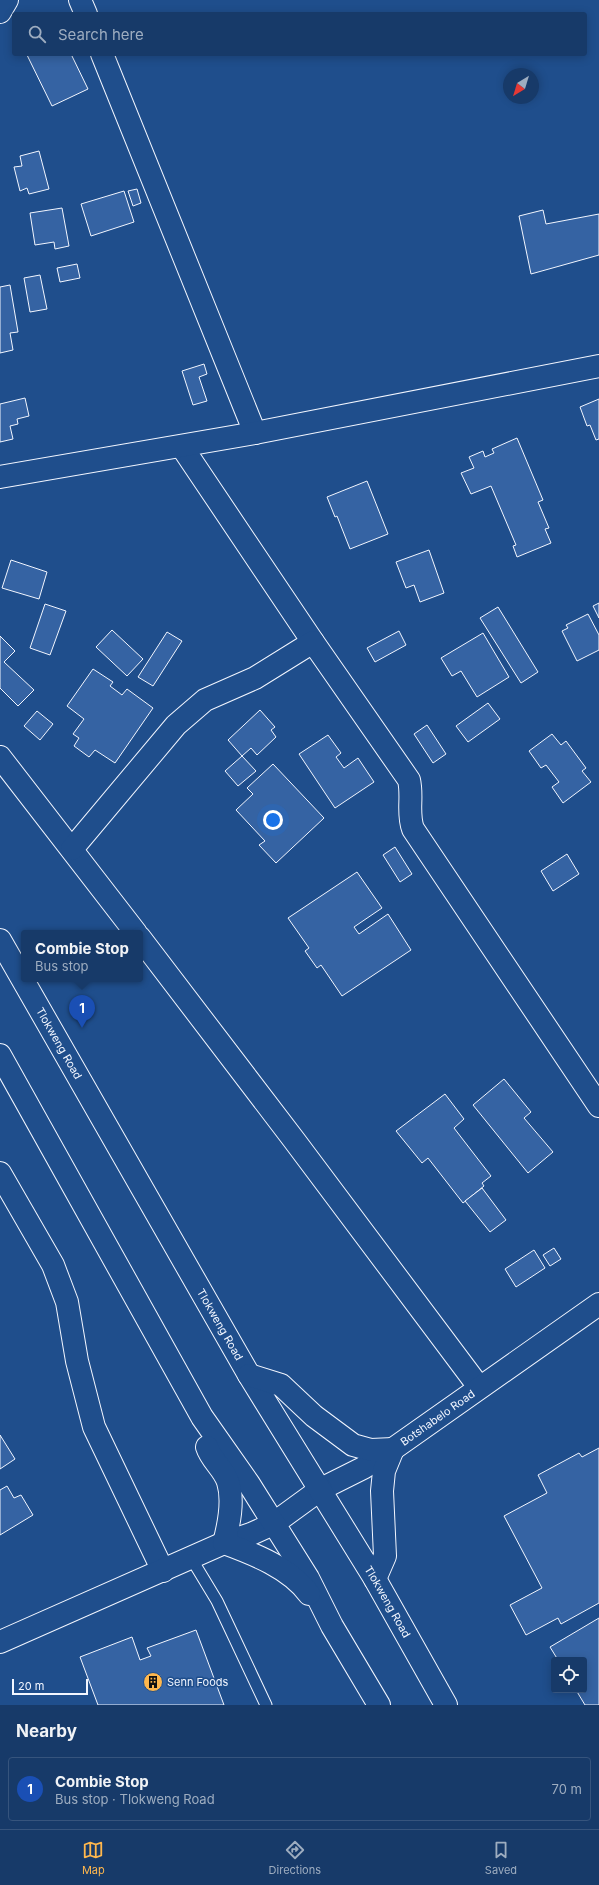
<!DOCTYPE html>
<html lang="en">
<head>
<meta charset="utf-8">
<style>
  :root { --surface:#173a69; --page:#20416f; --text:#f1f3f6; --muted:#9eadc0; --line:#36547d; --accent:#ffb74d }
  body { margin:0; font-family:Inter,sans-serif; background:var(--page); color:var(--text) }
  .controls { position:absolute; right:12px; bottom:12px; display:grid; overflow:hidden; border-radius:4px; box-shadow:0 2px 10px #0003 }
  .controls button { width:36px; height:36px; display:grid; place-items:center; padding:0; border:0; border-bottom:1px solid var(--line); background:var(--surface); color:var(--text); font:20px sans-serif }
  .compass { position:absolute; left:503px; top:68px; width:36px; height:36px; border-radius:50%; background:var(--surface); box-shadow:0 2px 10px #0003; rotate:218deg }
  .scale { position:absolute; left:12px; bottom:10px; width:76px; box-sizing:border-box; padding-left:4px; border:2px solid #f2f6ff; border-top:0; font-size:11px; line-height:14px; white-space:nowrap; color:#f2f6ff; -webkit-text-stroke:3px #1f4e8c; paint-order:stroke }
  .you { position:absolute; left:273px; top:820px; width:14px; height:14px; margin:-10px; border:3px solid #fff; border-radius:50%; background:#1a73e8; box-shadow:0 0 0 6px #1a73e833 }
  .badge { display:grid; place-items:center; width:26px; height:26px; border-radius:50%; background:var(--accent); color:#fff; font-size:13px; font-weight:700 }
  .pin { position:absolute; translate:-50% -33px; filter:drop-shadow(0 1px 2px #0008) }
  .pin::after { content:''; position:absolute; top:21px; width:14px; height:12px; background:inherit; clip-path:polygon(0 0,100% 0,50% 100%) }
  .popup { position:absolute; left:21px; top:930px; width:122px; height:52px; box-sizing:border-box; display:grid; place-content:center; border-radius:4px; background:var(--surface); filter:drop-shadow(0 1px 3px #0005); font-size:13px; white-space:nowrap; color:var(--muted) }
  .popup b { font-size:15px; color:var(--text) }
  .popup::after { content:''; position:absolute; left:50%; top:100%; margin-left:-8px; border:8px solid transparent; border-top-color:var(--surface) }
  .list { margin:0; padding:0; list-style:none }
  h2 { display:flex; justify-content:space-between; align-items:center; height:52px; margin:0; padding:0 16px; font-size:17px }
  h2 small { font-size:13px; font-weight:400; color:var(--muted) }
  .list li { display:grid; grid-template-columns:26px 1fr auto; gap:12px; align-items:center; box-sizing:border-box; height:64px; margin:0 8px 8px; padding:0 8px; border:1px solid var(--line); border-radius:4px }
  .list b { display:block; font-size:15px; white-space:nowrap }
  .list p { margin:0; font-size:13px; white-space:nowrap; color:var(--muted) }
  .list em { font-size:13px; font-style:normal; color:var(--muted) }
  .icon { flex:none; width:22px; height:22px; fill:none; stroke:currentColor; stroke-width:2; stroke-linecap:round; stroke-linejoin:round }
  .map { position:relative; flex:none; width:599px; height:1705px; overflow:hidden }
  .search { position:absolute; background:var(--surface); box-shadow:0 2px 10px #0003; left:12px; right:12px; top:12px; height:44px; display:flex; align-items:center; gap:10px; box-sizing:border-box; padding:0 14px; border-radius:4px; color:var(--muted); font-size:15px }
  .sheet { height:124px; background:var(--surface) }
  nav { display:flex; justify-content:space-around; align-items:center; box-sizing:border-box; height:56px; border-top:1px solid var(--line); background:var(--surface); font-size:11px; color:var(--muted) }
  nav a { display:grid; justify-items:center; gap:2px }
  nav .on { color:var(--accent) }
  .map>svg:first-child { display:block }
</style>
</head>
<body>
<div class="map">
<svg width="599" height="1705" viewBox="0 0 599 1705">
  <rect width="100%" height="100%" fill="#1f4e8c"/>
  <g fill="#3563a3" stroke="#f2f6ff">
    <path d="M 71,54 L 88,89 L 52,106 L 27,55 Z"/>
    <path d="M 39,151 L 49,189 L 29,194 L 27,188 L 20,191 L 14,167 L 22,166 L 20,156 Z"/>
    <path d="M 137,189 L 141,203 L 133,206 L 128,191 Z"/>
    <path d="M 124,191 L 134,222 L 91,236 L 81,204 Z"/>
    <path d="M 62,208 L 69,246 L 55,249 L 54,242 L 35,245 L 30,213 Z"/>
    <path d="M 543,210 L 546,224 L 599,214 L 599,255 L 531,274 L 519,216 Z"/>
    <path d="M 77,264 L 80,278 L 60,282 L 57,268 Z"/>
    <path d="M 40,275 L 47,309 L 30,312 L 24,278 Z"/>
    <path d="M 10,285 L 18,332 L 10,333 L 13,350 L 0,353 L 0,287 Z"/>
    <path d="M 204,364 L 207,374 L 199,377 L 207,401 L 193,405 L 182,371 Z"/>
    <path d="M 25,398 L 29,416 L 17,419 L 18,424 L 10,426 L 13,439 L 0,442 L 0,404 Z"/>
    <path d="M 599,399 L 599,439 L 596,440 L 590,425 L 587,426 L 580,407 Z"/>
    <path d="M 517,438 L 543,500 L 538,502 L 549,528 L 545,529 L 551,543 L 517,557 L 513,546 L 516,545 L 491,486 L 471,494 L 461,473 L 474,468 L 469,457 L 483,451 L 485,457 L 494,453 L 492,449 Z"/>
    <path d="M 367,481 L 388,534 L 350,549 L 337,516 L 335,517 L 327,497 Z"/>
    <path d="M 429,550 L 444,593 L 420,602 L 414,585 L 406,588 L 396,562 Z"/>
    <path d="M 11,560 L 47,572 L 39,599 L 2,588 Z"/>
    <path d="M 599,603 L 599,618 L 593,606 Z"/>
    <path d="M 45,604 L 66,611 L 50,655 L 30,648 Z"/>
    <path d="M 498,607 L 538,672 L 521,683 L 480,618 Z"/>
    <path d="M 588,614 L 599,635 L 599,650 L 577,661 L 562,631 L 568,628 L 566,625 Z"/>
    <path d="M 112,630 L 143,659 L 127,676 L 96,647 Z"/>
    <path d="M 399,631 L 406,645 L 375,662 L 367,648 Z"/>
    <path d="M 167,632 L 182,641 L 153,686 L 138,677 Z"/>
    <path d="M 483,633 L 509,677 L 477,697 L 461,671 L 452,676 L 441,658 Z"/>
    <path d="M 0,636 L 15,651 L 4,662 L 34,690 L 18,706 L 0,688 Z"/>
    <path d="M 93,669 L 113,682 L 110,686 L 122,695 L 127,689 L 153,708 L 115,763 L 95,750 L 89,757 L 74,746 L 79,738 L 73,734 L 84,719 L 67,706 Z"/>
    <path d="M 488,703 L 500,719 L 468,742 L 456,726 Z"/>
    <path d="M 260,710 L 275,727 L 271,730 L 276,737 L 257,755 L 251,748 L 242,756 L 228,740 Z"/>
    <path d="M 37,711 L 53,724 L 40,740 L 24,726 Z"/>
    <path d="M 427,725 L 446,754 L 433,763 L 414,734 Z"/>
    <path d="M 552,734 L 561,745 L 566,741 L 586,768 L 582,771 L 591,782 L 563,803 L 552,787 L 559,782 L 546,765 L 541,768 L 529,751 Z"/>
    <path d="M 328,735 L 341,753 L 336,757 L 344,768 L 358,758 L 374,782 L 335,808 L 299,754 Z"/>
    <path d="M 242,756 L 256,771 L 238,786 L 225,771 Z"/>
    <path d="M 273,764 L 324,818 L 276,863 L 259,845 L 265,841 L 236,810 L 253,794 L 247,788 Z"/>
    <path d="M 395,847 L 412,874 L 400,882 L 383,855 Z"/>
    <path d="M 567,854 L 579,874 L 553,891 L 541,871 Z"/>
    <path d="M 357,872 L 382,908 L 354,927 L 359,934 L 388,914 L 411,950 L 342,996 L 321,965 L 317,968 L 305,951 L 309,948 L 288,918 Z"/>
    <path d="M 504,1079 L 531,1112 L 524,1118 L 553,1152 L 528,1173 L 473,1105 Z"/>
    <path d="M 445,1094 L 464,1119 L 454,1128 L 491,1176 L 482,1183 L 484,1186 L 463,1203 L 428,1158 L 422,1163 L 396,1131 Z"/>
    <path d="M 482,1188 L 506,1220 L 490,1232 L 465,1201 Z"/>
    <path d="M 554,1248 L 561,1259 L 550,1266 L 543,1255 Z"/>
    <path d="M 534,1250 L 545,1268 L 516,1287 L 505,1269 Z"/>
    <path d="M 0,1435 L 15,1459 L 0,1469 Z"/>
    <path d="M 599,1448 L 599,1603 L 561,1624 L 558,1618 L 526,1635 L 510,1605 L 542,1588 L 504,1516 L 547,1493 L 538,1475 L 579,1453 L 582,1457 Z"/>
    <path d="M 7,1486 L 14,1498 L 21,1495 L 33,1515 L 0,1535 L 0,1490 Z"/>
    <path d="M 599,1618 L 599,1705 L 585,1705 L 576,1690 L 584,1690 L 584,1660 L 558,1660 L 550,1647 Z"/>
    <path d="M 196,1630 L 224,1705 L 98,1705 L 80,1657 L 132,1637 L 140,1660 L 151,1656 L 147,1648 Z"/>
  </g>
  <g fill="none" stroke-linecap="round" stroke-linejoin="round">
    <g stroke="#f2f6ff" stroke-width="13">
      <path id="service" d="M 191,1558 L 217,1601 L 266,1705"/>
    </g>
    <g stroke="#f2f6ff" stroke-width="24">
      <g id="minor">
        <path d="M 80,0 L 86,14"/>
        <path d="M 0,12 L 7,0"/>
        <path d="M 102,54 L 255,433"/>
        <path d="M 182,447 L 313,642 L 409,780 C 413,797 407,813 413,829 L 599,1106"/>
        <path d="M 0,477 L 255,433 L 599,366"/>
        <path d="M 0,757 L 136,933"/>
        <path d="M 72,849 L 176,725 L 205,700 L 255,678 L 313,642"/>
        <path d="M 140,938 L 294,1140 L 479,1387"/>
        <path d="M 0,1173 L 53,1265 L 67,1302 L 77,1361 L 94,1427 L 163,1571"/>
        <path id="s1" d="M 321,1489 L 363,1468 L 393,1449 L 599,1304"/>
      </g>
    </g>
    <g stroke="#f2f6ff" stroke-width="24">
      <path id="tertiary" d="M 0,1642 L 224,1543 L 251,1534 L 273,1524 L 321,1489"/>
    </g>
    <g stroke="#f2f6ff" stroke-width="24">
      <g id="primary">
        <path id="s2" d="M 0,940 L 249,1375 L 375,1579 L 446,1705"/>
        <path d="M 0,1055 L 202,1417 L 249,1484 L 308,1578 L 332,1626 L 379,1705"/>
        <path d="M 249,1375 L 281,1385 L 314,1416 L 353,1445 L 371,1450 L 393,1449 L 384,1471 L 382,1491 L 385,1556 L 375,1579"/>
        <path d="M 207,1447 C 211,1460 224,1469 228,1482 C 234,1501 229,1524 224,1543 C 254,1554 290,1568 309,1594"/>
      </g>
    </g>
    <use href="#service" stroke="#1f4e8c" stroke-width="11"/>
    <use href="#minor" stroke="#1f4e8c" stroke-width="22"/>
    <use href="#tertiary" stroke="#1f4e8c" stroke-width="22"/>
    <use href="#primary" stroke="#1f4e8c" stroke-width="22"/>
  </g>
  <defs>
    <g id="building-disc" transform="scale(1)"><circle r="9.5" fill="#ffb74d" stroke="#1f4e8c"/><path d="M-4-6H4V6H1V3H-1V6H-4ZM-2.5-4.3h1.7v1.8h-1.7ZM.8-4.3h1.7v1.8H.8ZM-2.5-1h1.7V.8h-1.7ZM.8-1h1.7V.8H.8Z" fill="#111"/></g>
  </defs>
  <g fill-rule="evenodd">
    <use href="#building-disc" x="153" y="1682"/>
  </g>
  <g text-anchor="middle" stroke-width="3" stroke-linejoin="round" paint-order="stroke">
    <g font-size="11" fill="#f2f6ff" stroke="#1f4e8c">
      <text dy="4" stroke="none"><textPath href="#s2" startOffset="119">Tlokweng Road</textPath></text>
      <text dy="4" stroke="none"><textPath href="#s2" startOffset="443">Tlokweng Road</textPath></text>
      <text dy="4" stroke="none"><textPath href="#s1" startOffset="137">Botshabelo Road</textPath></text>
      <text dy="4" stroke="none"><textPath href="#s2" startOffset="767">Tlokweng Road</textPath></text>
    </g>
    <g font-size="11" fill="#f2f6ff" stroke="#1f4e8c" text-anchor="start">
      <text x="167" y="1686">Senn Foods</text>
    </g>
  </g>
</svg>
<div class="controls">
<button><svg class="icon" aria-label="locate" viewBox="0 0 24 24"><circle cx="12" cy="12" r="6"/><path d="M12 2v4M12 18v4M2 12h4M18 12h4"/></svg></button>
</div>
<svg class="compass" viewBox="-18 -18 36 36"><path d="M0-13l5 13h-10z" fill="#e53935"/><path d="M0 13l5-13h-10z" fill="#9eadc0"/></svg>
<div class="scale">20 m</div>
<div class="you"></div>
<div class="pin badge" style="left:82px;top:1028px;background:#1a4fb4">1</div>
<div class="popup"><b>Combie Stop</b>Bus stop</div>
<div class="search"><svg class="icon" aria-label="search" viewBox="0 0 24 24"><circle cx="10" cy="10" r="6"/><path d="M15 15l6 6"/></svg>Search here</div>
</div>
<section class="sheet">
<h2>Nearby<small></small></h2>
<ul class="list">
<li><span class="badge" style="background:#1a4fb4">1</span><div><b>Combie Stop</b><p>Bus stop · Tlokweng Road</p></div><em>70 m</em></li>
</ul>
</section>
<nav>
<a class="on"><svg class="icon" aria-label="map" viewBox="0 0 24 24"><path d="M3 6l6-2 6 2 6-2v14l-6 2-6-2-6 2zM9 4v14M15 6v14"/></svg>Map</a>
<a><svg class="icon" aria-label="directions" viewBox="0 0 24 24"><path d="M12 3l9 9-9 9-9-9zM9 14v-3h6M13 9l2 2-2 2"/></svg>Directions</a>
<a><svg class="icon" aria-label="saved" viewBox="0 0 24 24"><path d="M7 4h10v16l-5-4-5 4z"/></svg>Saved</a>
</nav>
</body>
</html>
